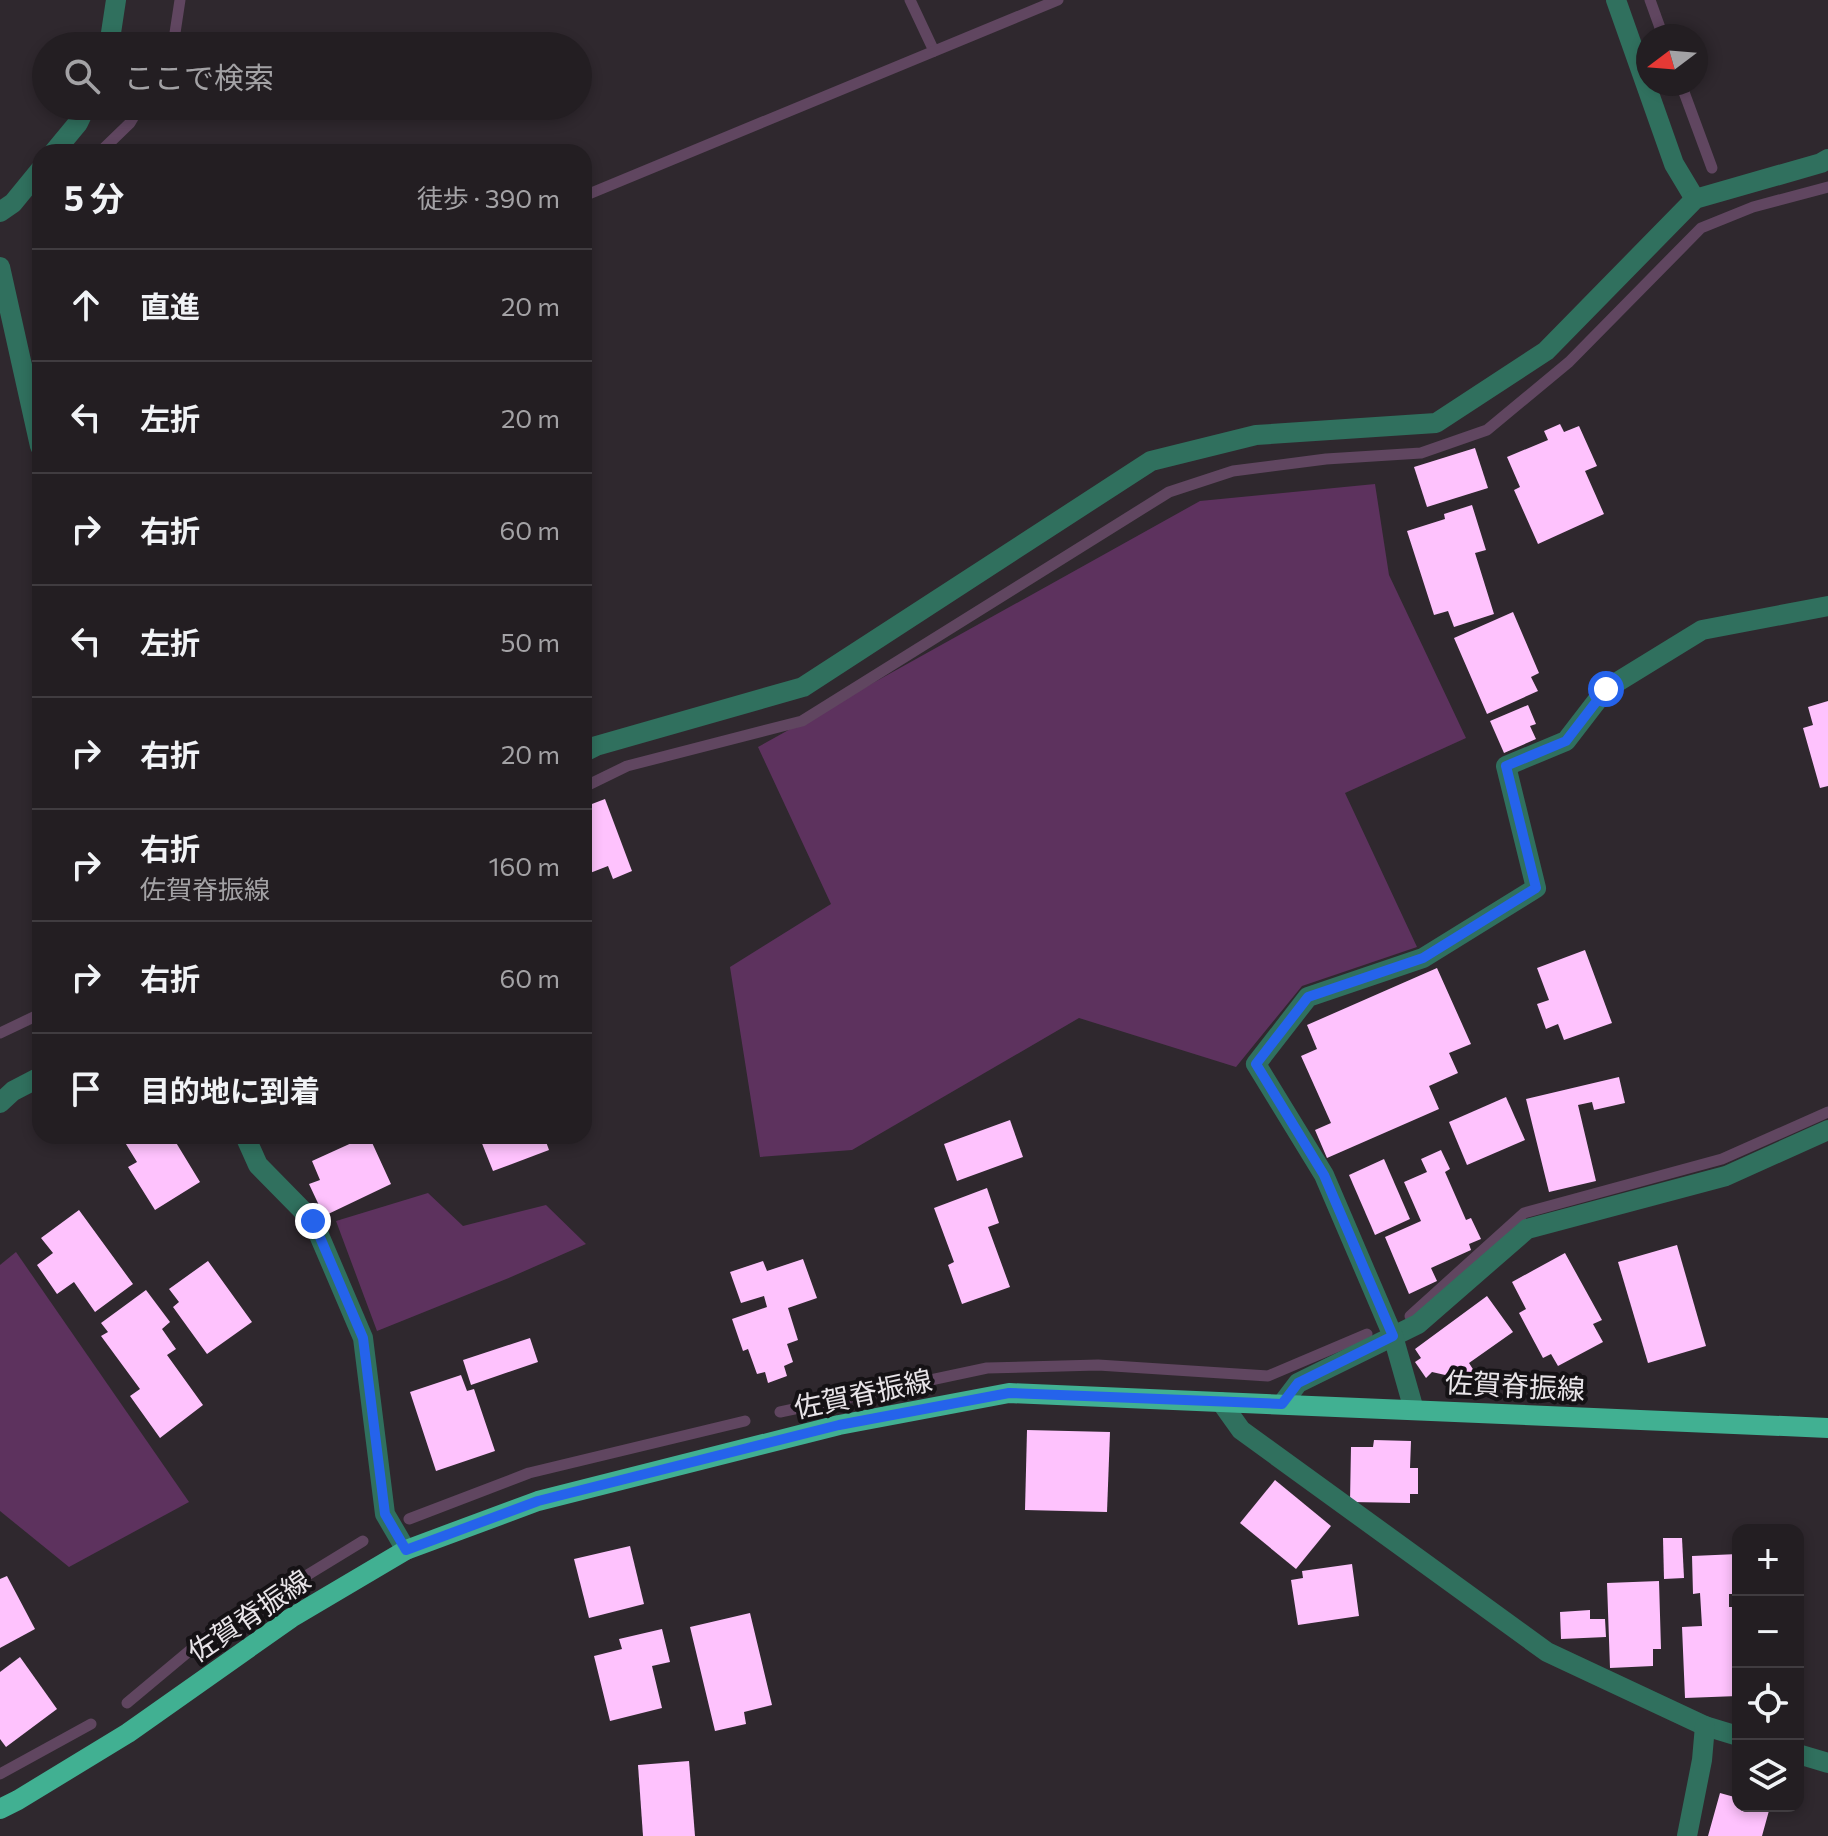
<!DOCTYPE html>
<html lang="ja">
<head>
<meta charset="utf-8">
<style>
  :root { --surface:#231e22; --page:#2b272a; --text:#f1f3f6; --muted:#a3a2a5; --line:#403c40 }
  body { margin:0; font-family:Commissioner,"Noto Sans JP",sans-serif; background:var(--page); color:var(--text) }
  .controls { position:absolute; right:24px; bottom:24px; display:grid; overflow:hidden; border-radius:16px; box-shadow:0 4px 12px #0003 }
  .controls button { width:72px; height:72px; display:grid; place-items:center; padding:0; border:0; border-bottom:2px solid var(--line); background:var(--surface); color:var(--text); font:40px sans-serif }
  .compass { position:absolute; left:1636px; top:24px; width:72px; height:72px; border-radius:50%; background:var(--surface); box-shadow:0 4px 12px #0003; rotate:254deg }
  .stop { position:absolute; width:24px; height:24px; margin:-18px; border:6px solid #2563eb; border-radius:50%; background:#fff }
  .stop.end { background:#2563eb; border-color:#fff; box-shadow:0 2px 8px #0008 }
  .list { margin:0; padding:0; list-style:none }
  h2 { display:flex; justify-content:space-between; align-items:center; height:104px; margin:0; padding:0 32px; font-size:34px }
  h2 small { font-size:26px; font-weight:400; color:var(--muted) }
  .list li { display:grid; grid-template-columns:52px 1fr auto; gap:24px; align-items:center; box-sizing:border-box; height:112px; padding:0 32px; border-top:2px solid var(--line) }
  .list b { display:block; font-size:30px; white-space:nowrap }
  .list p { margin:0; font-size:26px; white-space:nowrap; color:var(--muted) }
  .list em { font-size:26px; font-style:normal; color:var(--muted) }
  .icon { flex:none; width:44px; height:44px; fill:none; stroke:currentColor; stroke-width:2; stroke-linecap:round; stroke-linejoin:round }
  .map { position:relative; flex:none; width:1828px; height:1836px; overflow:hidden }
  .search { position:absolute; background:var(--surface); box-shadow:0 4px 12px #0003; left:32px; top:32px; width:560px; height:88px; display:flex; align-items:center; gap:20px; box-sizing:border-box; padding:0 28px; border-radius:44px; color:var(--muted); font-size:30px }
  .panel { position:absolute; background:var(--surface); box-shadow:0 4px 12px #0003; left:32px; top:144px; width:560px; height:1000px; border-radius:24px }
  .map>svg:first-child { display:block }
</style>
</head>
<body>
<div class="map">
<svg width="1828" height="1836" viewBox="0 0 1828 1836">
  <rect width="100%" height="100%" fill="#2f282e"/>
  <g fill="#5d325e">
    <path d="M 1375,484 L 1389,575 L 1466,738 L 1345,793 L 1417,947 L 1302,986 L 1236,1067 L 1079,1018 L 852,1150 L 760,1157 L 730,967 L 831,904 L 758,747 L 1200,501 Z"/>
    <path d="M 428,1193 L 463,1226 L 546,1205 L 586,1244 L 511,1277 L 377,1331 L 336,1221 Z"/>
    <path d="M 16,1252 L 189,1502 L 69,1567 L 0,1511 L 0,1265 Z"/>
  </g>
  <g fill="none" stroke-linecap="round" stroke-linejoin="round">
    <g stroke="#604660" stroke-width="11">
      <path d="M 910,0 L 934,51"/>
      <path d="M 1650,0 L 1663,36"/>
      <path d="M 173,46 L 180,0"/>
      <path d="M 1681,84 L 1712,168"/>
      <path d="M 100,152 L 130,123 L 140,106"/>
      <path d="M 584,196 L 1058,0"/>
      <path d="M 40,243 L 40,252"/>
      <path d="M 584,787 L 627,766 L 802,721 L 1169,492 L 1233,471 L 1326,459 L 1421,453 L 1487,430 L 1569,362 L 1701,228 L 1753,207 L 1828,187"/>
      <path d="M 0,1033 L 40,1014"/>
      <path d="M 1410,1316 L 1524,1213 L 1722,1159 L 1828,1112"/>
      <path d="M 780,1412 L 987,1368 L 1098,1365 L 1268,1376 L 1367,1334"/>
      <path d="M 409,1519 L 529,1473 L 745,1421"/>
      <path d="M 127,1703 L 206,1637 L 363,1541"/>
      <path d="M 0,1774 L 91,1724"/>
    </g>
  </g>
  <g fill="#fec2fd">
    <path d="M 1560,424 L 1564,432 L 1579,426 L 1597,466 L 1585,471 L 1604,514 L 1538,544 L 1514,490 L 1520,487 L 1507,457 L 1548,440 L 1544,431 Z"/>
    <path d="M 1475,448 L 1488,488 L 1427,507 L 1414,467 Z"/>
    <path d="M 1472,505 L 1486,550 L 1475,553 L 1494,614 L 1454,627 L 1448,611 L 1434,615 L 1407,531 L 1445,519 L 1444,514 Z"/>
    <path d="M 1513,612 L 1539,673 L 1531,677 L 1538,691 L 1487,714 L 1454,638 Z"/>
    <path d="M 1828,701 L 1828,786 L 1820,788 L 1803,728 L 1813,725 L 1808,707 Z"/>
    <path d="M 1528,705 L 1536,724 L 1530,726 L 1536,739 L 1504,753 L 1490,721 Z"/>
    <path d="M 605,799 L 632,871 L 613,879 L 608,866 L 590,873 L 584,857 L 584,807 Z"/>
    <path d="M 1585,950 L 1612,1023 L 1564,1040 L 1558,1024 L 1546,1029 L 1537,1004 L 1549,1000 L 1537,968 Z"/>
    <path d="M 1437,968 L 1471,1044 L 1449,1053 L 1458,1073 L 1429,1086 L 1439,1109 L 1327,1158 L 1315,1130 L 1331,1123 L 1301,1056 L 1317,1049 L 1307,1025 Z"/>
    <path d="M 1619,1077 L 1625,1103 L 1594,1110 L 1592,1102 L 1578,1105 L 1596,1181 L 1549,1192 L 1526,1099 Z"/>
    <path d="M 1506,1097 L 1525,1140 L 1467,1165 L 1449,1122 Z"/>
    <path d="M 1010,1120 L 1023,1157 L 957,1181 L 944,1144 Z"/>
    <path d="M 121,1136 L 172,1136 L 200,1182 L 155,1210 L 128,1167 L 137,1162 Z"/>
    <path d="M 367,1136 L 369,1136 L 391,1184 L 324,1216 L 309,1184 L 320,1180 L 312,1161 Z"/>
    <path d="M 479,1136 L 544,1136 L 549,1150 L 493,1171 Z"/>
    <path d="M 1441,1150 L 1450,1169 L 1445,1172 L 1466,1220 L 1471,1218 L 1481,1239 L 1469,1244 L 1471,1250 L 1431,1268 L 1437,1281 L 1409,1294 L 1385,1237 L 1421,1221 L 1404,1182 L 1427,1172 L 1421,1159 Z"/>
    <path d="M 1384,1159 L 1410,1219 L 1375,1235 L 1349,1175 Z"/>
    <path d="M 987,1188 L 999,1223 L 988,1227 L 1010,1287 L 962,1304 L 948,1265 L 954,1262 L 934,1208 Z"/>
    <path d="M 79,1210 L 133,1284 L 95,1312 L 74,1282 L 57,1294 L 37,1265 L 53,1253 L 41,1238 Z"/>
    <path d="M 1677,1245 L 1706,1346 L 1648,1363 L 1618,1262 Z"/>
    <path d="M 1565,1253 L 1602,1320 L 1593,1324 L 1603,1342 L 1558,1366 L 1551,1354 L 1543,1358 L 1519,1313 L 1526,1309 L 1512,1282 Z"/>
    <path d="M 803,1259 L 817,1298 L 788,1308 L 798,1340 L 787,1344 L 793,1362 L 784,1366 L 787,1376 L 768,1383 L 765,1372 L 757,1374 L 748,1349 L 743,1351 L 732,1319 L 767,1307 L 764,1296 L 741,1303 L 730,1272 L 763,1261 L 767,1271 Z"/>
    <path d="M 208,1261 L 252,1322 L 207,1354 L 173,1307 L 179,1302 L 169,1289 Z"/>
    <path d="M 146,1290 L 170,1322 L 162,1329 L 176,1349 L 167,1355 L 203,1405 L 160,1438 L 130,1396 L 140,1389 L 101,1336 L 108,1332 L 101,1323 Z"/>
    <path d="M 1487,1296 L 1513,1332 L 1469,1363 L 1476,1374 L 1467,1380 L 1432,1372 L 1426,1378 L 1415,1362 L 1421,1358 L 1415,1349 Z"/>
    <path d="M 530,1338 L 538,1362 L 471,1385 L 463,1360 Z"/>
    <path d="M 461,1375 L 467,1391 L 474,1389 L 495,1451 L 436,1471 L 410,1392 Z"/>
    <path d="M 1027,1430 L 1110,1432 L 1107,1512 L 1025,1510 Z"/>
    <path d="M 1374,1440 L 1411,1441 L 1410,1468 L 1418,1468 L 1418,1494 L 1410,1494 L 1410,1503 L 1350,1502 L 1351,1447 L 1373,1447 Z"/>
    <path d="M 1275,1480 L 1331,1526 L 1296,1569 L 1240,1523 Z"/>
    <path d="M 1663,1538 L 1682,1538 L 1684,1578 L 1664,1579 Z"/>
    <path d="M 630,1546 L 644,1604 L 589,1618 L 574,1559 Z"/>
    <path d="M 1738,1554 L 1738,1594 L 1729,1594 L 1729,1607 L 1738,1607 L 1738,1696 L 1685,1698 L 1682,1627 L 1702,1626 L 1700,1593 L 1693,1594 L 1692,1556 Z"/>
    <path d="M 1352,1564 L 1359,1616 L 1298,1625 L 1291,1580 L 1303,1578 L 1302,1571 Z"/>
    <path d="M 7,1576 L 35,1629 L 0,1648 L 0,1579 Z"/>
    <path d="M 1659,1581 L 1661,1649 L 1653,1649 L 1653,1666 L 1610,1668 L 1607,1583 Z"/>
    <path d="M 1590,1610 L 1590,1619 L 1605,1619 L 1606,1637 L 1561,1639 L 1560,1612 Z"/>
    <path d="M 750,1613 L 772,1705 L 744,1712 L 746,1724 L 715,1731 L 690,1627 Z"/>
    <path d="M 662,1629 L 670,1662 L 652,1666 L 662,1708 L 610,1721 L 594,1656 L 622,1649 L 619,1639 Z"/>
    <path d="M 20,1657 L 57,1709 L 6,1747 L 0,1739 L 0,1672 Z"/>
    <path d="M 689,1761 L 695,1836 L 643,1836 L 638,1765 Z"/>
    <path d="M 1720,1793 L 1738,1798 L 1738,1806 L 1770,1807 L 1762,1836 L 1708,1836 Z"/>
  </g>
  <g fill="none" stroke-linecap="round" stroke-linejoin="round">
    <g stroke="#30705e" stroke-width="20">
      <path d="M 1616,0 L 1674,164 L 1695,199"/>
      <path d="M 109,46 L 116,0"/>
      <path d="M 54,152 L 78,123 L 86,106"/>
      <path d="M 0,212 L 13,203 L 40,170"/>
      <path d="M 0,267 L 40,446"/>
      <path d="M 584,752 L 596,746 L 803,687 L 1151,461 L 1256,435 L 1436,423 L 1546,351 L 1695,199 L 1821,163 L 1828,159"/>
      <path d="M 0,1103 L 13,1091 L 40,1077"/>
      <path d="M 245,1136 L 258,1165 L 313,1221 L 363,1338 L 385,1514 L 406,1550"/>
      <path d="M 1221,1402 L 1241,1430 L 1547,1652 L 1705,1726 L 1738,1736"/>
      <path d="M 1282,1404 L 1298,1383 L 1418,1324 L 1527,1229 L 1726,1176 L 1828,1130"/>
      <path d="M 1414,1410 L 1393,1336 L 1324,1175 L 1256,1064 L 1308,997 L 1423,958 L 1536,888 L 1506,766 L 1566,741 L 1606,689 L 1702,630 L 1828,606"/>
      <path d="M 1798,1754 L 1828,1763"/>
      <path d="M 1687,1836 L 1702,1760 L 1705,1726"/>
    </g>
    <path stroke="#41b092" stroke-width="20" d="M 0,1809 L 18,1800 L 128,1733 L 291,1618 L 406,1550 L 538,1501 L 839,1425 L 1009,1393 L 1828,1428"/>
  </g>
  <g fill="none" stroke-linecap="round" stroke-linejoin="round">
    <path stroke="#2563eb" stroke-width="10" d="M 313,1221 L 363,1338 L 385,1514 L 406,1550 L 538,1501 L 839,1425 L 1009,1393 L 1282,1404 L 1298,1383 L 1393,1336 L 1324,1175 L 1256,1064 L 1308,997 L 1423,958 L 1536,888 L 1506,766 L 1566,741 L 1606,689"/>
  </g>
  <g text-anchor="middle" stroke-width="8" stroke-linejoin="round" paint-order="stroke">
    <g font-size="28" fill="#e8e4e8" stroke="#151215">
      <text transform="translate(1515 1386) rotate(3)" y="10">佐賀脊振線</text>
      <text transform="translate(863 1394) rotate(-12)" y="10">佐賀脊振線</text>
      <text transform="translate(249 1616) rotate(-34)" y="10">佐賀脊振線</text>
    </g>
  </g>
</svg>
<div class="controls">
<button>+</button>
<button>−</button>
<button><svg class="icon" aria-label="locate" viewBox="0 0 24 24"><circle cx="12" cy="12" r="6"/><path d="M12 2v4M12 18v4M2 12h4M18 12h4"/></svg></button>
<button><svg class="icon" aria-label="layers" viewBox="0 0 24 24"><path d="M12 4l9 5-9 5-9-5zM3 14l9 5 9-5"/></svg></button>
</div>
<svg class="compass" viewBox="-18 -18 36 36"><path d="M0-13l5 13h-10z" fill="#e53935"/><path d="M0 13l5-13h-10z" fill="#a3a2a5"/></svg>
<div class="stop" style="left:1606px;top:689px"></div>
<div class="stop end" style="left:313px;top:1221px"></div>
<div class="search"><svg class="icon" aria-label="search" viewBox="0 0 24 24"><circle cx="10" cy="10" r="6"/><path d="M15 15l6 6"/></svg>ここで検索</div>
<section class="panel">
<h2>5 分<small>徒歩 · 390 m</small></h2>
<ul class="list">
<li><svg class="icon" aria-label="ahead" viewBox="0 0 24 24"><path d="M12 20V5M6 11l6-6 6 6"/></svg><div><b>直進</b></div><em>20 m</em></li>
<li><svg class="icon" aria-label="left" viewBox="0 0 24 24"><path d="M17 20v-9H6M10 6l-5 5 5 5"/></svg><div><b>左折</b></div><em>20 m</em></li>
<li><svg class="icon" aria-label="right" viewBox="0 0 24 24"><path d="M7 20v-9h11M14 6l5 5-5 5"/></svg><div><b>右折</b></div><em>60 m</em></li>
<li><svg class="icon" aria-label="left" viewBox="0 0 24 24"><path d="M17 20v-9H6M10 6l-5 5 5 5"/></svg><div><b>左折</b></div><em>50 m</em></li>
<li><svg class="icon" aria-label="right" viewBox="0 0 24 24"><path d="M7 20v-9h11M14 6l5 5-5 5"/></svg><div><b>右折</b></div><em>20 m</em></li>
<li><svg class="icon" aria-label="right" viewBox="0 0 24 24"><path d="M7 20v-9h11M14 6l5 5-5 5"/></svg><div><b>右折</b><p>佐賀脊振線</p></div><em>160 m</em></li>
<li><svg class="icon" aria-label="right" viewBox="0 0 24 24"><path d="M7 20v-9h11M14 6l5 5-5 5"/></svg><div><b>右折</b></div><em>60 m</em></li>
<li><svg class="icon" aria-label="arrive" viewBox="0 0 24 24"><path d="M6 21V4h12l-3 4 3 4H6"/></svg><div><b>目的地に到着</b></div></li>
</ul>
</section>
</div>
</body>
</html>
